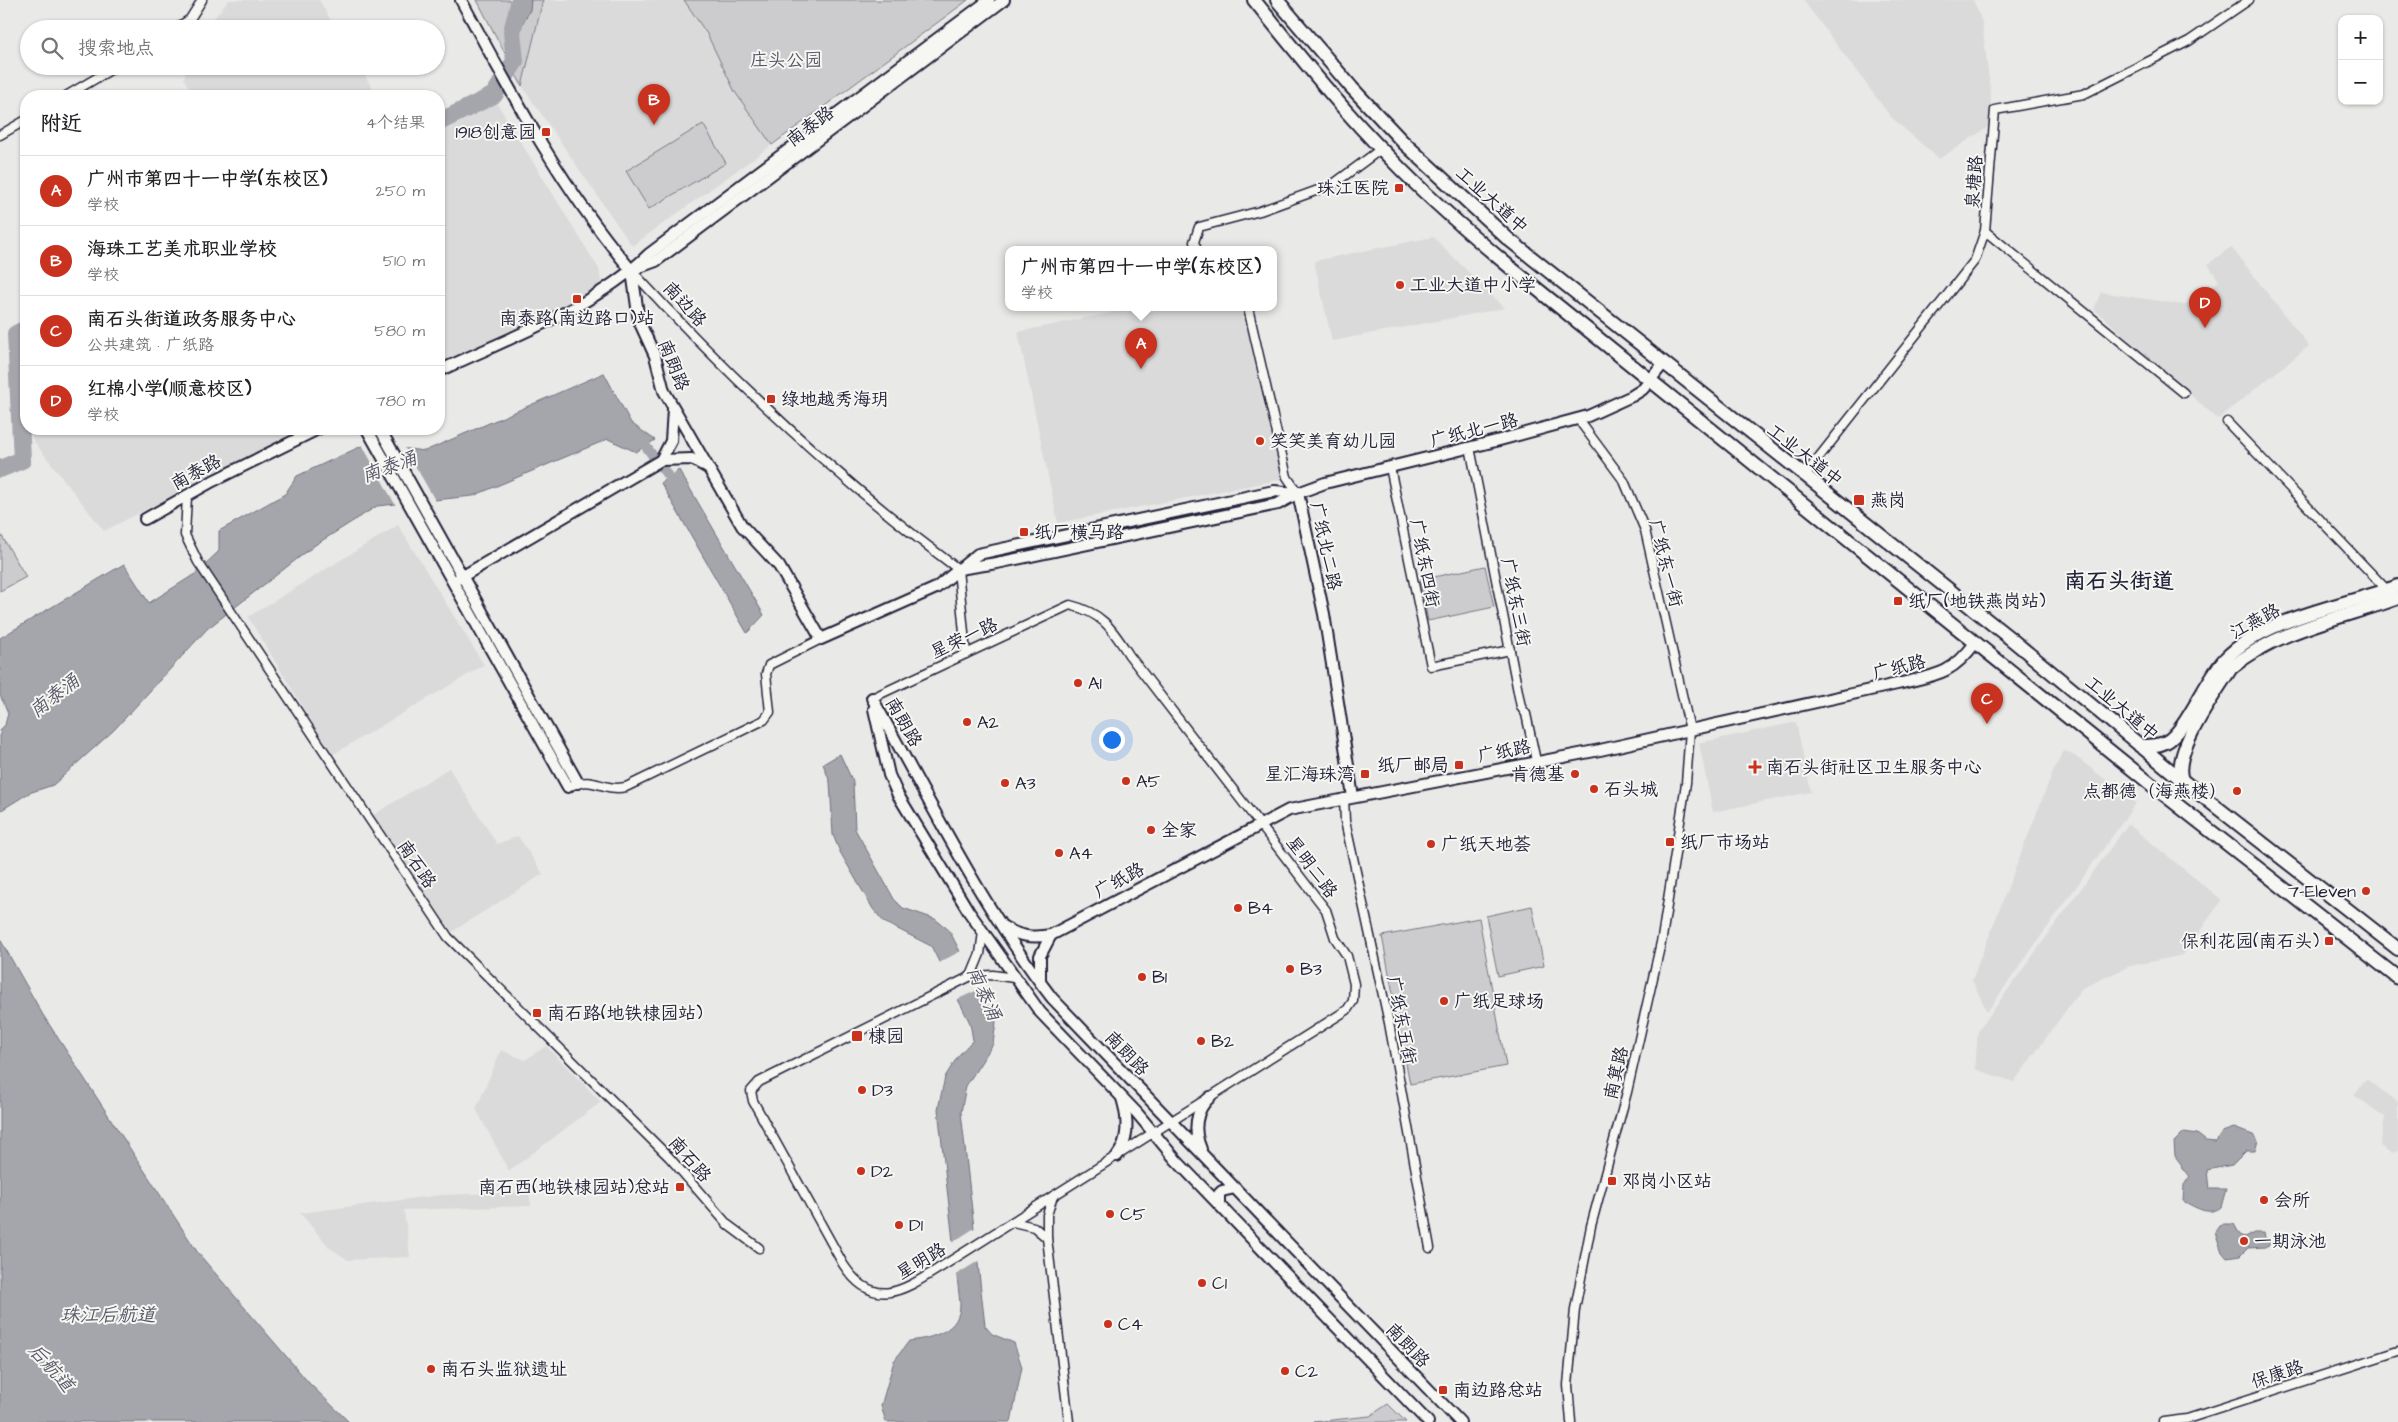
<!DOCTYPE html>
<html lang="zh">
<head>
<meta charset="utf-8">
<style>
  :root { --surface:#fff; --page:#f6f6f6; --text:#202124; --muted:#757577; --line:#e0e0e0; --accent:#c8321e }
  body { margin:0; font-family:"Architects Daughter","LXGW WenKai TC",sans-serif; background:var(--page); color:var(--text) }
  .controls { position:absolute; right:15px; top:15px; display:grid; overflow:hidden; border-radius:10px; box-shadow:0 1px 4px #0004 }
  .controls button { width:45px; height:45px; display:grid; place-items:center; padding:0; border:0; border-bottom:1px solid var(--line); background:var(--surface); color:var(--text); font:25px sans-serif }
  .you { position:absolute; left:1111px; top:739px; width:18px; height:18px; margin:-12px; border:4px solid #fff; border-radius:50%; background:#1a73e8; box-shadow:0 0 0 8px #1a73e833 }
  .badge { display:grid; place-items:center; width:32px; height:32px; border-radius:50%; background:var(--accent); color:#fff; font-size:16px; font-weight:700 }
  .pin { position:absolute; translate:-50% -41px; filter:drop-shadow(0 1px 2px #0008) }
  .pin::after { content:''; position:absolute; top:26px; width:18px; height:15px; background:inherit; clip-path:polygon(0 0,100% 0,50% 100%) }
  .popup { position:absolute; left:1005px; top:246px; width:272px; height:65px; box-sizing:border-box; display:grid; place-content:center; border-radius:10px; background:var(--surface); filter:drop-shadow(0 1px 4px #0005); font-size:16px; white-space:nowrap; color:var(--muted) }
  .popup b { font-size:19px; color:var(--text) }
  .popup::after { content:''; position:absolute; left:50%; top:100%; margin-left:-10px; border:10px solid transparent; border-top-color:var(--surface) }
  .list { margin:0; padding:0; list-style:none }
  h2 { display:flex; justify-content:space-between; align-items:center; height:65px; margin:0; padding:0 20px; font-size:21px }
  h2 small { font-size:16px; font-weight:400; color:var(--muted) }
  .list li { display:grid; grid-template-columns:32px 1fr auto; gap:15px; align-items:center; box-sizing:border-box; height:70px; padding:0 20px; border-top:1px solid var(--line) }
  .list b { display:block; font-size:19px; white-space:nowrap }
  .list p { margin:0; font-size:16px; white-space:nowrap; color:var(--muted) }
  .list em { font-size:16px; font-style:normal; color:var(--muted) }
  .icon { flex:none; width:28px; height:28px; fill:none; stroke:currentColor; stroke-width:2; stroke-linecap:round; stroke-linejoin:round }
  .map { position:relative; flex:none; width:2398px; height:1422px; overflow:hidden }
  .search { position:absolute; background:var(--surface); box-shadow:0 1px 4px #0004; left:20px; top:20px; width:425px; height:55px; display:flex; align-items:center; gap:12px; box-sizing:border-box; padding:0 18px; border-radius:28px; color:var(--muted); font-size:19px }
  .panel { position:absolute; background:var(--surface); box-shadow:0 1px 4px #0004; left:20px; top:90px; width:425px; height:345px; border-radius:20px }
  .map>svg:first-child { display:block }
</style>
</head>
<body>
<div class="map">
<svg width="2398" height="1422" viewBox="0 0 2398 1422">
  <rect width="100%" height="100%" fill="#e9e9e7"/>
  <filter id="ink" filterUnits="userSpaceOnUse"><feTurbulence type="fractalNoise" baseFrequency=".02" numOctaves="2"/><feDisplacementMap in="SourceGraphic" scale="10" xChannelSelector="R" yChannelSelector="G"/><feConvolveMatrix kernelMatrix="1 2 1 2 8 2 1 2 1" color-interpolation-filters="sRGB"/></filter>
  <g filter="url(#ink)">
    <g fill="#dadada">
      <path d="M 229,0 L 319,0 L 336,29 L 205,29 Z"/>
      <path d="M 543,0 L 684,0 L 707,34 L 735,92 L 772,145 L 632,246 L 522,86 Z"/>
      <path d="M 1803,0 L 1973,0 L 1982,22 L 1991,97 L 1990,126 L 1939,159 L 1891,117 Z"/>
      <path d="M 187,66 L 359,66 L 377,96 L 194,96 L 184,79 Z"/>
      <path d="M 495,100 L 599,269 L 601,281 L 595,291 L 439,364 L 439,128 Z"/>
      <path d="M 1433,237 L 1505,308 L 1332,341 L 1314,261 Z"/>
      <path d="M 2231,247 L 2309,346 L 2218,419 L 2094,309 L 2101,292 L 2184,305 L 2219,281 L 2208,264 Z"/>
      <path d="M 1133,308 L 1243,308 L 1264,407 L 1283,479 L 1058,523 L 1018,332 Z"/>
      <path d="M 30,429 L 305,429 L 104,531 L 32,439 Z"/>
      <path d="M 398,525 L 484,665 L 332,755 L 248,617 Z"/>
      <path d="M 1796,722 L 1811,792 L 1713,812 L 1699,743 Z"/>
      <path d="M 2064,751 L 2071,753 L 2136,803 L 1987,1012 L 1972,980 L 2053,771 Z"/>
      <path d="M 449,768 L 497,844 L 518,836 L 543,874 L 450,933 L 370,817 Z"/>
      <path d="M 2128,824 L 2222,900 L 2183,955 L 2130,966 L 2082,988 L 2014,1082 L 1975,1069 L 1978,1031 Z"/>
      <path d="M 546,1046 L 601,1102 L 509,1171 L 476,1109 L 501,1050 L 525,1060 Z"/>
      <path d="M 2366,1079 L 2398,1102 L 2398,1151 L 2391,1153 L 2380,1146 L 2385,1117 L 2354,1095 Z"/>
      <path d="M 529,1192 L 531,1206 L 404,1210 L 410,1257 L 348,1260 L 329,1247 L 300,1213 L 440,1195 Z"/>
    </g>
    <g fill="#ccccce" stroke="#777784">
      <path d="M 477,0 L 543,0 L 522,86 Z"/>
      <path d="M 684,0 L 968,0 L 772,145 L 735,92 L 707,34 Z"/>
      <path d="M 703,124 L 726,163 L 649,209 L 626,171 Z"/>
      <path d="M 0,533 L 26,577 L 0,591 Z"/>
      <path d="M 1485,566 L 1494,607 L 1428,621 L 1420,580 Z"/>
      <path d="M 1532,906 L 1544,966 L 1498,976 L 1486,916 Z"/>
      <path d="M 1479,918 L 1506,1066 L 1410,1084 L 1382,936 Z"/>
      <path d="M 1388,1404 L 1406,1422 L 1313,1422 L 1370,1416 Z"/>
    </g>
    <g fill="#a5a5ac" stroke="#71717f">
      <path d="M 514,0 L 531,0 L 530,10 L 515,38 L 515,61 C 501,43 509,19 514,0 Z"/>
      <path d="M 604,373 L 631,423 L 655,440 L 636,452 L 608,439 L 473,496 L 377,506 L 315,545 L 207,629 L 114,730 L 53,785 L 29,793 L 0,811 L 0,730 L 5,725 L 8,713 L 0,695 L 0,638 L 124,564 L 149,603 L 195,574 L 219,551 L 219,531 L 285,494 L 297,476 L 366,444 L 425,451 Z"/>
      <path d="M 679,470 L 764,615 L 747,633 L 661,483 Z"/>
      <path d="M 840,754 L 853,782 L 855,829 L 894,899 L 903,908 L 935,919 L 949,930 L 996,1022 L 993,1044 L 966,1086 L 961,1112 L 985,1326 L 992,1334 L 1014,1343 L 1022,1367 L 1011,1422 L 886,1422 L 881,1406 L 894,1361 L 909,1341 C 933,1338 961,1331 960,1303 L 938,1109 L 945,1077 L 958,1056 L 973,1040 L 970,1023 L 931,946 L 884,922 L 873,909 L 840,852 L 833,835 L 830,782 L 823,764 Z"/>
      <path d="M 0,939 L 43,1015 L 198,1253 L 309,1383 L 349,1422 L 0,1422 Z"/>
      <path d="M 2234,1128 L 2253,1135 L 2258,1141 L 2255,1151 L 2246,1151 L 2232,1165 L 2207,1170 L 2209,1189 L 2226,1189 L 2221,1207 C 2209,1217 2195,1207 2183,1201 L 2184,1185 L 2190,1176 L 2182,1169 L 2181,1164 L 2175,1156 L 2174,1142 L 2184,1132 L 2197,1134 L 2206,1141 L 2216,1142 L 2222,1132 Z"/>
      <path d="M 2224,1224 L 2234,1224 L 2240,1235 L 2245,1237 L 2254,1233 L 2264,1233 L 2265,1238 L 2270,1240 L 2271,1243 L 2266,1247 L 2248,1248 L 2240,1256 L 2227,1258 L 2222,1252 L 2215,1232 L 2219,1226 Z"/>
    </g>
    <g fill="#e9e9e7">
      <path d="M 366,441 L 404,446 L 436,502 L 396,506 L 361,443 Z"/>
      <path d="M 963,950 L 982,988 L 956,1000 L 938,963 Z"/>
      <path d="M 976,1227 L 980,1260 L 954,1276 L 950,1244 Z"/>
    </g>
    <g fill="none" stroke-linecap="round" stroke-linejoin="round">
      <path stroke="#a5a5ac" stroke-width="10" d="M 639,437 L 676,487"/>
      <g stroke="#a5a5ac" stroke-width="18">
        <path d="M 439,122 L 494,95 L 515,61 L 512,32 L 520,0"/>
        <path d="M 0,469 L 22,460 L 16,334 L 26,329"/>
      </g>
      <g stroke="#22223b" stroke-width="11">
        <g id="minor">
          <path d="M 175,29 L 190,19 L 202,0"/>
          <path d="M 66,96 L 117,66"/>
          <path d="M 0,135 L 26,120"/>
          <path d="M 1985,231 L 2184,393"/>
          <path d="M 1197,250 L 1194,242 L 1199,227 L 1260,211 L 1332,185 L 1381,149"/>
          <path d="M 632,271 C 731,379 840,481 958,569 L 966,654"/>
          <path d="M 1248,308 L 1287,477 L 1298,493"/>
          <path d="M 2227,422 L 2387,590"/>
          <path d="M 1470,447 L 1521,707 L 1526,714 L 1536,761"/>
          <path d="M 1390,467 L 1431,666 L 1510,650"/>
          <path d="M 1804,476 L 1975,260 L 1985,231 L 1995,110 L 2084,94 L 2189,41 L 2249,0"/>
          <path d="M 187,496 L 185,535 L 198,562 L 448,937 L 669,1157 L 728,1225 L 759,1248"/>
          <path d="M 872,698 L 1070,605 C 1103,613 1112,629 1129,655 L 1326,910 L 1335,938 L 1347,956 L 1354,984 L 1353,1001 L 1347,1010 L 941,1267 C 904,1290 874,1312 843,1264 L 753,1101 L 751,1091 L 759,1082 L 971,976 L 993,975 L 1014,978"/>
          <path d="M 568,787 C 595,774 601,792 626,787 L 764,720 L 770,712 L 766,674 L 769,665 L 821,639"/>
          <path d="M 1344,798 L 1345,821 L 1389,1023 L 1430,1248"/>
          <path d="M 971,976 L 980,954 L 983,932"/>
          <path d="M 1053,1196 L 1047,1215 L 1047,1238 L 1069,1422"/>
          <path d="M 1013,1222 L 1034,1227 L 1047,1238"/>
          <path d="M 1571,1422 L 1568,1385 L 1575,1309 L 1591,1226 L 1627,1092 L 1662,938 L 1686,783 L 1690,730 L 1645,530 L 1624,481 L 1578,419"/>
          <path d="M 2163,1422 L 2187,1419 L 2398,1351"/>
        </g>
      </g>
      <g stroke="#22223b" stroke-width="14">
        <g id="tertiary">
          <path d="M 461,0 C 512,94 562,189 632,271"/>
          <path d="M 637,268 L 656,261 L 1004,0"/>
          <path d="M 632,271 L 639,321 L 655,356 L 664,391 L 742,526 L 779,566 L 821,639 L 936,588 L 978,554 L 1274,491 L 1298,493"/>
          <path d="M 439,371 C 510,337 593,309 649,254 L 989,0"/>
          <path d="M 380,429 L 578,783"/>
          <path d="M 368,431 L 568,787"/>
          <path d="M 661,460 L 671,441 L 673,409"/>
          <path d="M 1298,493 L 1324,614 L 1353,797"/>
          <path d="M 145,519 L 213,481 L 318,429"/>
          <path d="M 959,569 L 997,563 L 1278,504 L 1298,493 L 1325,483 L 1496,441 L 1588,416 L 1632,396 L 1643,389 L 1663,364"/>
          <path d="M 458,579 L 661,460 L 692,459 L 706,467"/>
          <path d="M 872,698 C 929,799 981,906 1052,998 L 1460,1422"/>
          <path d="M 874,709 L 889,775 L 898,795 L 969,912 L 1040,1012 L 1137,1113 L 1176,1160 L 1428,1422"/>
          <path d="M 1004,927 C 1019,937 1033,938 1051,935 L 1289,810 L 1600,750 L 1897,684 C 1934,675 1951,676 1975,643"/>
          <path d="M 1040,981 L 1040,956 L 1051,935"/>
          <path d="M 1201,1149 C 1193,1131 1195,1110 1210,1097"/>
          <path d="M 1117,1156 C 1130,1139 1128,1118 1122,1098"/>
          <path d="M 1219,1205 L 1219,1194 L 1222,1191 L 1235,1188"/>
        </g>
      </g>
      <g stroke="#22223b" stroke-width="16">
        <g id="primary">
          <path d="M 1254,0 C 1298,54 1341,109 1390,158 C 1428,198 1469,233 1511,268 L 2152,785 L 2398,978"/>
          <path d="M 1277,0 L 1352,88 L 1403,142 L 1507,238 L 2011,639 L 2182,780 L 2398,949"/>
          <path d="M 2140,746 C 2149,746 2158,746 2166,742 C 2185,733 2206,679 2225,659 C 2265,617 2345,606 2398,586"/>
          <path d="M 2182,780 C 2171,753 2216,692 2231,668 C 2278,629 2342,618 2398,598"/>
        </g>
      </g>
      <use href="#minor" stroke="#f6f6f2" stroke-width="8"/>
      <use href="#tertiary" stroke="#f6f6f2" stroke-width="10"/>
      <use href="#primary" stroke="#f6f6f2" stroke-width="12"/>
    </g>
  </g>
  <g fill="#c8321e" stroke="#f6f6f2" stroke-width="2">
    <rect x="541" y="127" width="10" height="10" rx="2.5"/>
    <rect x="1394" y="183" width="10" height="10" rx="2.5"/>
    <circle cx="1400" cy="285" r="5"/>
    <rect x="572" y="294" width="10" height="10" rx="2.5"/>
    <rect x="766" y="394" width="10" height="10" rx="2.5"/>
    <circle cx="1260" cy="441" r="5"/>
    <rect x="1853" y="494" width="12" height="12" rx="2.5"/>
    <rect x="1019" y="527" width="10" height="10" rx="2.5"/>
    <rect x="1893" y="596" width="10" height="10" rx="2.5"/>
    <circle cx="1078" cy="683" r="5"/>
    <circle cx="967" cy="722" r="5"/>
    <rect x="1454" y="760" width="10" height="10" rx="2.5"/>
    <path d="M1752.5 759.5h5v5h5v5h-5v5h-5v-5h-5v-5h5z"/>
    <rect x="1360" y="769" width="10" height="10" rx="2.5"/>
    <circle cx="1575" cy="774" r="5"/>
    <circle cx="1126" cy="781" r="5"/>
    <circle cx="1005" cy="783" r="5"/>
    <circle cx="1594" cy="789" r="5"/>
    <circle cx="2237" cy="791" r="5"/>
    <circle cx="1151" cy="830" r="5"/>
    <rect x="1665" y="837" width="10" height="10" rx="2.5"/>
    <circle cx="1431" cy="844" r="5"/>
    <circle cx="1059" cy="853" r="5"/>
    <circle cx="2366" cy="891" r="5"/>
    <circle cx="1238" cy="908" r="5"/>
    <rect x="2324" y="936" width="10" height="10" rx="2.5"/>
    <circle cx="1290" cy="969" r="5"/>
    <circle cx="1142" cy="977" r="5"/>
    <circle cx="1444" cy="1001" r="5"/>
    <rect x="532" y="1008" width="10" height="10" rx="2.5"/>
    <rect x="851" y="1030" width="12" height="12" rx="2.5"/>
    <circle cx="1201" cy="1041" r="5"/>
    <circle cx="862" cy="1090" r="5"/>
    <circle cx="861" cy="1171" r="5"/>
    <rect x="1607" y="1176" width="10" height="10" rx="2.5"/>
    <rect x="675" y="1182" width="10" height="10" rx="2.5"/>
    <circle cx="2264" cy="1200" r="5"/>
    <circle cx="1110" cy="1214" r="5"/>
    <circle cx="899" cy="1225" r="5"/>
    <circle cx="2244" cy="1241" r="5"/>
    <circle cx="1202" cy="1283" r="5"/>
    <circle cx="1108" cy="1324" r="5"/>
    <circle cx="431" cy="1369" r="5"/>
    <circle cx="1285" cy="1371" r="5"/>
    <rect x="1438" y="1385" width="10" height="10" rx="2.5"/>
  </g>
  <g text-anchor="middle" stroke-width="4" stroke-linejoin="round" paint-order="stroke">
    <g font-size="18" fill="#555567" stroke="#f6f6f2">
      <text x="786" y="66">庄头公园</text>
    </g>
    <g font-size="18" fill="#22223b" stroke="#f6f6f2">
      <text transform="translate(810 126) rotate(-37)" y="6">南泰路</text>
      <text transform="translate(1974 182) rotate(-86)" y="6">泉塘路</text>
      <text transform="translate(1492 200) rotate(42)" y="6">工业大道中</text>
      <text transform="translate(685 304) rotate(47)" y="6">南边路</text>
      <text transform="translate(674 365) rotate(68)" y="6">南朗路</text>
      <text transform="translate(1474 430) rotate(-14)" y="6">广纸北一路</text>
      <text transform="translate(1805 455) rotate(38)" y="6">工业大道中</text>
      <text transform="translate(196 472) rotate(-29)" y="6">南泰路</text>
      <text transform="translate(1326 546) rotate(78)" y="6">广纸北二路</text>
      <text transform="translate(1425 563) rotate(79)" y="6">广纸东四街</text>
      <text transform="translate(1666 563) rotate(76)" y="6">广纸东一街</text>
      <text transform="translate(1516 602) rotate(79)" y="6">广纸东三街</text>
      <text transform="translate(2255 621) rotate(-28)" y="6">江燕路</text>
      <text transform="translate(964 638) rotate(-25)" y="6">星荣一路</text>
      <text transform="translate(1899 667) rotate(-14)" y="6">广纸路</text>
      <text transform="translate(2122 708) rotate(40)" y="6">工业大道中</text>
      <text transform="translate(904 722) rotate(60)" y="6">南朗路</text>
      <text transform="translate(1504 751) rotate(-11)" y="6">广纸路</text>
      <text transform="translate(417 864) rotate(56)" y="6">南石路</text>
      <text transform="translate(1312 867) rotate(53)" y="6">星明二路</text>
      <text transform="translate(1119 880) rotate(-28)" y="6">广纸路</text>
      <text transform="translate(1402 1020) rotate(79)" y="6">广纸东五街</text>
      <text transform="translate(1127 1053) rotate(46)" y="6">南朗路</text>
      <text transform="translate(1616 1073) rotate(-77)" y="6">南箕路</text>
      <text transform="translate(690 1159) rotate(49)" y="6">南石路</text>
      <text transform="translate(921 1261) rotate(-31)" y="6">星明路</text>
      <text transform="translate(1408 1345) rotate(46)" y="6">南朗路</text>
      <text transform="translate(2277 1374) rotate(-18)" y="6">保康路</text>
    </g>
    <g font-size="18" fill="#22223b" stroke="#f6f6f2" text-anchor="start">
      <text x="536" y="138" text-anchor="end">1918创意园</text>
      <text x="1389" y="194" text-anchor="end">珠江医院</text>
      <text x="1410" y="291">工业大道中小学</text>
      <text x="577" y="324" text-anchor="middle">南泰路(南边路口)站</text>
      <text x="781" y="405">绿地越秀海玥</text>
      <text x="1270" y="447">笑笑美育幼儿园</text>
      <text x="1870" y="506">燕岗</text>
      <text x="1034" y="538">纸厂横马路</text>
      <text x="1908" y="607">纸厂(地铁燕岗站)</text>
      <text x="1088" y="689">A1</text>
      <text x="977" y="728">A2</text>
      <text x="1449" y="771" text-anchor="end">纸厂邮局</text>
      <text x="1766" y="773">南石头街社区卫生服务中心</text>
      <text x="1355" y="780" text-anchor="end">星汇海珠湾</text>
      <text x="1565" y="780" text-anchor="end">肯德基</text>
      <text x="1136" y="787">A5</text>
      <text x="1015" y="789">A3</text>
      <text x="1604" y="795">石头城</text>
      <text x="2227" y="797" text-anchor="end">点都德（海燕楼）</text>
      <text x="1161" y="836">全家</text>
      <text x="1680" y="848">纸厂市场站</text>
      <text x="1441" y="850">广纸天地荟</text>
      <text x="1069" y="859">A4</text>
      <text x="2356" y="897" text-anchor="end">7-Eleven</text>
      <text x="1248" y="914">B4</text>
      <text x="2319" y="947" text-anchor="end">保利花园(南石头)</text>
      <text x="1300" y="975">B3</text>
      <text x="1152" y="983">B1</text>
      <text x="1454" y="1007">广纸足球场</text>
      <text x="547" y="1019">南石路(地铁棣园站)</text>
      <text x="868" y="1042">棣园</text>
      <text x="1211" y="1047">B2</text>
      <text x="872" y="1096">D3</text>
      <text x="871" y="1177">D2</text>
      <text x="1622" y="1187">邓岗小区站</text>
      <text x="670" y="1193" text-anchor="end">南石西(地铁棣园站)总站</text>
      <text x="2274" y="1206">会所</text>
      <text x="1120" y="1220">C5</text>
      <text x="909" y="1231">D1</text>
      <text x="2254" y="1247">一期泳池</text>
      <text x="1212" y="1289">C1</text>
      <text x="1118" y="1330">C4</text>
      <text x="441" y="1375">南石头监狱遗址</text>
      <text x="1295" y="1377">C2</text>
      <text x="1453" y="1396">南边路总站</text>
    </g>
    <g font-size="19" font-style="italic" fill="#565668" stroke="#f6f6f2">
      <text transform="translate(389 466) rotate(-20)" y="7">南泰涌</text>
      <text transform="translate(54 695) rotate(-38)" y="7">南泰涌</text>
      <text transform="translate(985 993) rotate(66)" y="7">南泰涌</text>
      <text x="108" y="1321">珠江后航道</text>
      <text transform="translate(52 1367) rotate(48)" y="7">后航道</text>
    </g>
    <g font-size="22" font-weight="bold" fill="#22223b" stroke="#f6f6f2">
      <text x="2119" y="588">南石头街道</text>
    </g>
  </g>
</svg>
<div class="controls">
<button>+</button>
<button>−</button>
</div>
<div class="you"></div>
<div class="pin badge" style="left:1141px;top:369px">A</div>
<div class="popup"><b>广州市第四十一中学(东校区)</b>学校</div>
<div class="pin badge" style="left:654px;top:125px">B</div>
<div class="pin badge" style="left:1987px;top:724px">C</div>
<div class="pin badge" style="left:2205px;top:328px">D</div>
<div class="search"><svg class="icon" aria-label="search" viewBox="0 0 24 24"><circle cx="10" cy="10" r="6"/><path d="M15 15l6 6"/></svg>搜索地点</div>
<section class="panel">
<h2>附近<small>4个结果</small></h2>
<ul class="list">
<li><span class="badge">A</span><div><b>广州市第四十一中学(东校区)</b><p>学校</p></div><em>250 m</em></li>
<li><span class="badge">B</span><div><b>海珠工艺美术职业学校</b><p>学校</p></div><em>510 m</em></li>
<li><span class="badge">C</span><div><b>南石头街道政务服务中心</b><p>公共建筑 · 广纸路</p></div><em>580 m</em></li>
<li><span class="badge">D</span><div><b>红棉小学(顺意校区)</b><p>学校</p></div><em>780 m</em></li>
</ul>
</section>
</div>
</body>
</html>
